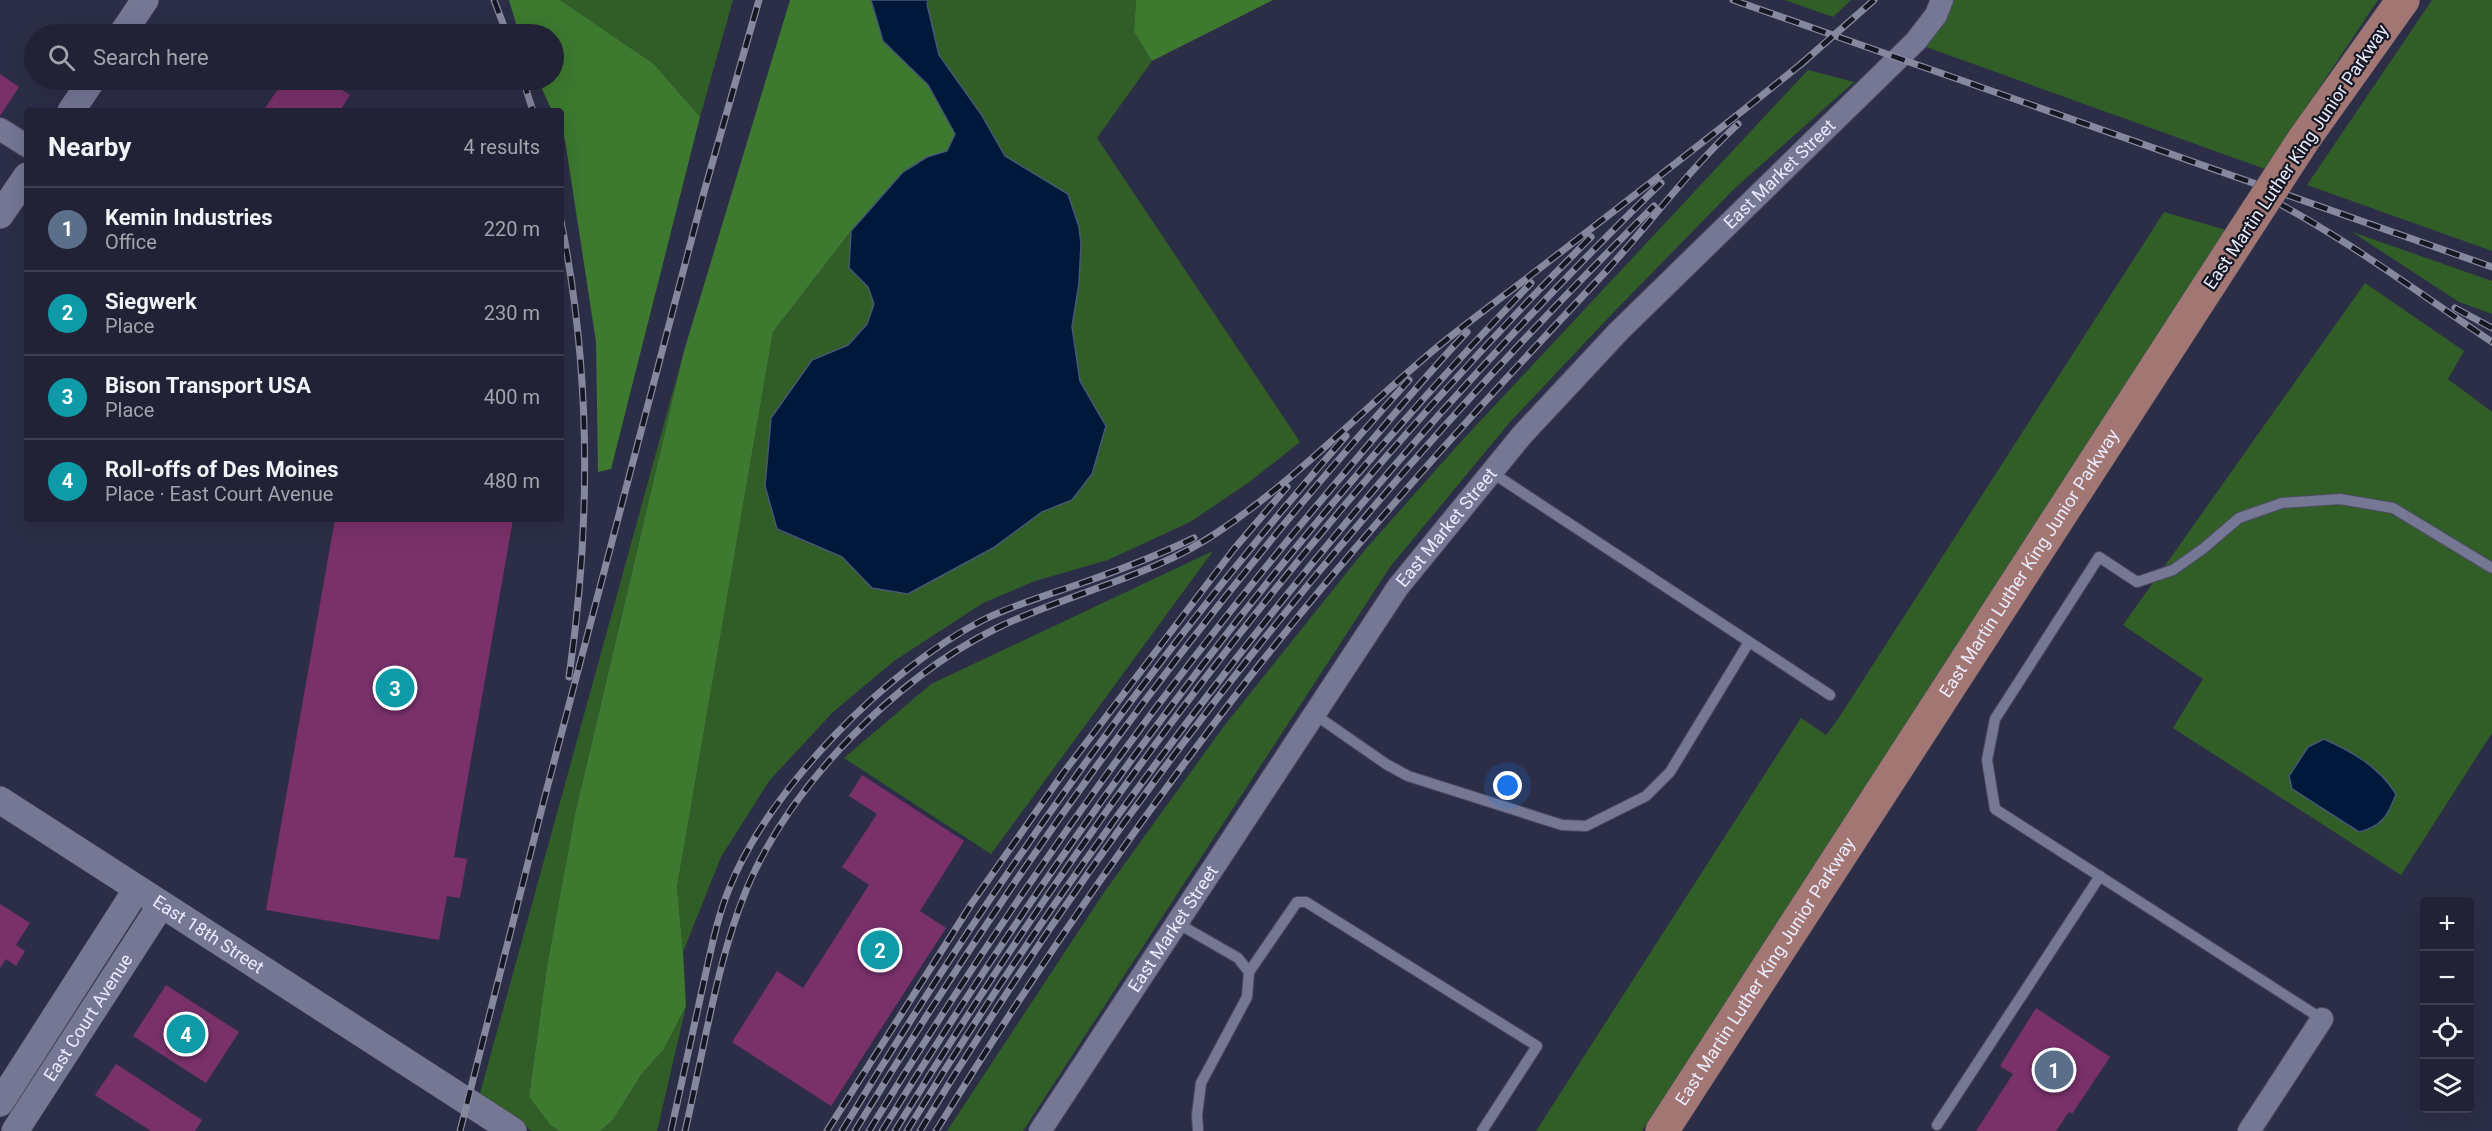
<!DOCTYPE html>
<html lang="en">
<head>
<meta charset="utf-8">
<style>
  :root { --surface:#212235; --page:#2d2f41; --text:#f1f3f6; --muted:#a2a4ad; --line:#3e3f50; --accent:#f7a248 }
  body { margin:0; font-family:Roboto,sans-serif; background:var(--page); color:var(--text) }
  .controls { position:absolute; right:18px; bottom:18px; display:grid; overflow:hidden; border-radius:6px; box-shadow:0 6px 24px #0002 }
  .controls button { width:54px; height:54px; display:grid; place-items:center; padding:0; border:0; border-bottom:2px solid var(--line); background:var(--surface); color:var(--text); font:30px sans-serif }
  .you { position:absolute; left:1508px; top:786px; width:21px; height:21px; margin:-15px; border:4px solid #fff; border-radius:50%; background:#1a73e8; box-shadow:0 0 0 9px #1a73e833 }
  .badge { display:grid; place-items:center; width:39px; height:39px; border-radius:50%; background:var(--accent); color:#fff; font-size:20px; font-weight:700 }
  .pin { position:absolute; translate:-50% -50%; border:3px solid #fff; box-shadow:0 2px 6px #0006 }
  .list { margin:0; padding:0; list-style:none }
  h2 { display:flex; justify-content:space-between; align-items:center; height:78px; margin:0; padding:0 24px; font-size:26px }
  h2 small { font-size:20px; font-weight:400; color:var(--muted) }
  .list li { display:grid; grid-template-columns:39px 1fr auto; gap:18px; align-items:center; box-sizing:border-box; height:84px; padding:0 24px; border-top:2px solid var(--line) }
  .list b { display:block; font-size:22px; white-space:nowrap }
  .list p { margin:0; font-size:20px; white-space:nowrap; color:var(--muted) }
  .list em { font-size:20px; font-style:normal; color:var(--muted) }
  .icon { flex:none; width:33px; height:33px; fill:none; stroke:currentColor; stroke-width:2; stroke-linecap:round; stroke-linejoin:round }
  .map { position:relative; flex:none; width:2492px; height:1131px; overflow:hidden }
  .search { position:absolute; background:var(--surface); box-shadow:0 6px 24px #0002; left:24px; top:24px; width:540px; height:66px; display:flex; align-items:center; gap:15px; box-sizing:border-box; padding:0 21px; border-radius:33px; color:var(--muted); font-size:22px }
  .panel { position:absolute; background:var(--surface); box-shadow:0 6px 24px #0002; left:24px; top:108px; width:540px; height:414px; border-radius:6px }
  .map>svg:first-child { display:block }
</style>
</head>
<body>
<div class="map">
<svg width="2492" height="1131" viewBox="0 0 2492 1131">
  <rect width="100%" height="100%" fill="#2c2e47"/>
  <g fill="#315e27">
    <path d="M 560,0 L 733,0 L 700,117 L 654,64 Z"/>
    <path d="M 928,0 L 1136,0 L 1134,32 L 1152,61 L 1097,138 L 1300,442 L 1248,483 L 1190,522 L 1108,560 L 1035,581 L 983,603 L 894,661 L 833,712 L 769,781 L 721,857 L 683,952 L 677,887 L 773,332 L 851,231 L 849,268 L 868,287 L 874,304 L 867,324 L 848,345 L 812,360 L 777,530 L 842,557 L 872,588 L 993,548 L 1042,512 L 1072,500 L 1092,474 L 1106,426 L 1080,381 L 1072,327 L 1079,283 L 1081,244 L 1068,195 L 1005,156 L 981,114 L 939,55 L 926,3 Z"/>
    <path d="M 1785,0 L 1851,0 L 1833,17 Z"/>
    <path d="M 1954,0 L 2378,0 L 2265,169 L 1926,47 Z"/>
    <path d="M 2432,0 L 2492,0 L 2492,251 L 2307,185 Z"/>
    <path d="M 1808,70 L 1854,82 L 1734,189 L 1610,316 L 1510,422 L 1390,567 L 1023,1131 L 947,1131 L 1105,891 L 1224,726 L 1364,551 L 1457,446 Z"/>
    <path d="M 2164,212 L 2226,230 L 1811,875 L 1642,1131 L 1536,1131 L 1801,718 L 1826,735 L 1838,719 Z"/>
    <path d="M 2352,232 L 2492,281 L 2492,314 L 2459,302 Z"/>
    <path d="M 2365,283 L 2464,351 L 2448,379 L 2492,412 L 2492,733 L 2401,875 L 2173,728 L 2203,679 L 2123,625 Z"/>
    <path d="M 684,351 L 575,814 L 547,966 L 529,1097 L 551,1126 L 560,1131 L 532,1131 L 479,1097 Z"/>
    <path d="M 1213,551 L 991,854 L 844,758 L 931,684 Z"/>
    <path d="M 686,1006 L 657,1131 L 600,1131 L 613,1120 L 641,1075 L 664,1049 Z"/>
  </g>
  <g fill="#3d792f">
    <path d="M 509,0 L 560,0 L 654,64 L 700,117 L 611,469 L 598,472 L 596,342 L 565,140 L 561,132 L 561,111 L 552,111 L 538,80 L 554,80 L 554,34 L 519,34 Z"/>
    <path d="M 790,0 L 871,0 L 883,41 L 928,85 L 955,134 L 947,151 L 927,157 L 903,172 L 851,231 L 773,332 L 677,887 L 683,952 L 686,1006 L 664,1049 L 641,1075 L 613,1120 L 600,1131 L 560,1131 L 551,1126 L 529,1097 L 547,966 L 575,814 L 684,351 Z"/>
    <path d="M 1136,0 L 1273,0 L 1152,61 L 1134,32 Z"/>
  </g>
  <g fill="#00183a" stroke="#465774" stroke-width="1.5">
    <path d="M 871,0 L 928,0 L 927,4 L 939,55 L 981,114 L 1005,156 L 1068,194 L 1079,227 L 1081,244 L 1079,283 L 1072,327 L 1080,381 L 1106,426 L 1092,474 L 1072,500 L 1042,512 L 993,548 L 908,594 L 872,588 L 842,557 L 777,529 L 765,486 L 771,418 L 812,360 L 848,345 L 867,324 L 874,304 L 868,287 L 849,268 L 851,231 L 903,172 L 927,157 L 947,151 L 955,134 L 928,85 L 883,41 Z"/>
    <path d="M 2324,739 C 2353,752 2379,767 2396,794 C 2388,816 2382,826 2359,832 L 2292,789 L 2289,776 L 2308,747 Z"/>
  </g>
  <g fill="#7a316a">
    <path d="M 0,74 L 19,87 L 0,116 Z"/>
    <path d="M 284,80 L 326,80 L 350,95 L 340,111 L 263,111 Z"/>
    <path d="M 335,519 L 513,519 L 454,857 L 467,859 L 460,898 L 447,896 L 439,940 L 266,910 Z"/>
    <path d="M 862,775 L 964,841 L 920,911 L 946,928 L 831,1106 L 732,1042 L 777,971 L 803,988 L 869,885 L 842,867 L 877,814 L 849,796 Z"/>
    <path d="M 0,904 L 30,923 L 16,945 L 25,951 L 16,966 L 6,959 L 0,968 Z"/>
    <path d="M 166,985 L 239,1032 L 206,1083 L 133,1036 Z"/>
    <path d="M 2036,1008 L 2110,1057 L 2072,1114 L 2069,1112 L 2056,1131 L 1976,1131 L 2013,1074 L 2000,1066 Z"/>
    <path d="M 116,1064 L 202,1120 L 195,1131 L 151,1131 L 95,1095 Z"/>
  </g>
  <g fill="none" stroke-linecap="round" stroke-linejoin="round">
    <g stroke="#4c4d63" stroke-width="12">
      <g id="service">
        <path d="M 1491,472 L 1830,695"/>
        <path d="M 1314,714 L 1386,764 L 1408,776 L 1562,825 L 1586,826 L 1646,796 L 1670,772 L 1749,642"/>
        <path d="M 1177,923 L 1238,958 L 1249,972 L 1247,997 L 1201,1083 L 1197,1115 L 1198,1131"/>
        <path d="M 1249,972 L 1297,902 L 1306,902 L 1537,1046 L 1482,1131"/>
        <path d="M 2322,1019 L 1995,809 L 1987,760 L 1995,719 L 2099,557 L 2137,582 L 2173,570 L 2204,548 L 2239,518 L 2282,503 L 2340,499 L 2393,508 L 2492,568"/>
        <path d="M 1937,1125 L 2100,876"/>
      </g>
    </g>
    <g stroke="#4c4d63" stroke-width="24">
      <g id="minor">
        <path d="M 0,129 L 27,146"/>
        <path id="s1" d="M 1040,1131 L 1398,587 L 1522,435 L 1619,331 L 1916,41 L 1936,15 L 1942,0"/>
        <path d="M 2249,1131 L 2322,1019"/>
      </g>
    </g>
    <g stroke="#4c4d63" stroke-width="28">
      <g id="tertiary">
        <path d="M 122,34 L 145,0"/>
        <path d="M 71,111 L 92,80"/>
        <path d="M 0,215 L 27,176"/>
        <path id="s2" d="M 0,800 L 513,1131"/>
        <path d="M 0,1103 L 137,889"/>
        <path id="s3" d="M 15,1131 L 161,905"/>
      </g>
    </g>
    <g stroke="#4c4d63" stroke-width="34">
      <g id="primary">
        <path d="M 2304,139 L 2403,0"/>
        <path id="s4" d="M 1662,1131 L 2237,242"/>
      </g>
    </g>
    <use href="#service" stroke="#757795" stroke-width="10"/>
    <use href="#minor" stroke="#757795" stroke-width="22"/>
    <use href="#tertiary" stroke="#757795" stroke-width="27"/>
    <use href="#primary" stroke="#a17673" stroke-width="33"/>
    <g stroke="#86889e" stroke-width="7">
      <g id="rail">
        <path d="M 494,0 L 507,34"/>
        <path d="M 1733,0 L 2492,267"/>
        <path d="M 1801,64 L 1874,0"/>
        <path d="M 523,80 L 533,111"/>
        <path d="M 2255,191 C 2339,233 2414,290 2492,342"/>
        <path d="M 561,221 C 591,371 591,525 569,677"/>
        <path d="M 2455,308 L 2492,328"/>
        <path d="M 460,1131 L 545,796 L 704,192 L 759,0"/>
        <path d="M 671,1131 C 682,1081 693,1031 704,981 C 711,950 717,918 729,889 C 769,788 887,669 983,620 C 1015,604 1051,594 1085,582 C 1122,569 1159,555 1194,538"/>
        <path d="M 685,1131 C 704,1051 716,963 747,888 C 791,784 895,679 995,629 C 1068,593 1150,578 1218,532 C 1296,480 1363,409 1435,349 C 1470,320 1508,293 1544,265 C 1632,197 1720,130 1806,60"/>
        <path d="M 827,1131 L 972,903 L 1064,772 L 1234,549 L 1287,487"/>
        <path d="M 842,1131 C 990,886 1157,651 1346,436"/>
        <path d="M 855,1131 C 1016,865 1200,611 1409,380"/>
        <path d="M 869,1131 C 1008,904 1162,687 1335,484 C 1379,433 1421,380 1467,332"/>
        <path d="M 882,1131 C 1069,828 1283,540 1531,283"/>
        <path d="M 895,1131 C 1092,809 1324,504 1591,237"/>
        <path d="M 907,1131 C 998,981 1098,838 1205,699 C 1344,517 1496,343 1661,183"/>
        <path d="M 920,1131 C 1124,793 1374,484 1654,206"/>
        <path d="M 936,1131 C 1032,975 1136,824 1249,678 C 1357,540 1475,411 1595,283 C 1644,232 1685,173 1738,124"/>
      </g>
    </g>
    <use href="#rail" stroke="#161723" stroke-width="4.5" stroke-dasharray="14" stroke-linecap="butt"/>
    <g stroke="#4c4d63" stroke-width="34" stroke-linecap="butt">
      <path id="primary-bridge" d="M 2237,242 L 2304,139"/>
    </g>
    <use href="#primary-bridge" stroke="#a17673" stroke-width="33"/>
  </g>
  <g text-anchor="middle" stroke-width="4.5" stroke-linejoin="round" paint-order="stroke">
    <g font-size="18" fill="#e9ebfc" stroke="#161723">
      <text transform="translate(2296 157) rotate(-56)" y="6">East Martin Luther King Junior Parkway</text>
      <text dy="6" stroke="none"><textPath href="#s1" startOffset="1214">East Market Street</textPath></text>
      <text dy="6" stroke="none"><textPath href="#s1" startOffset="728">East Market Street</textPath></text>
      <text dy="6" stroke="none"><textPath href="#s4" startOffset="676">East Martin Luther King Junior Parkway</textPath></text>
      <text dy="6" stroke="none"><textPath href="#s1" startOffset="242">East Market Street</textPath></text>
      <text dy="6" stroke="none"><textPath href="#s2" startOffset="248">East 18th Street</textPath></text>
      <text dy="6" stroke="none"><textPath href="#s4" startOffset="190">East Martin Luther King Junior Parkway</textPath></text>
      <text dy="6" stroke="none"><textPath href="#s3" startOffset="135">East Court Avenue</textPath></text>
    </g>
  </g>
</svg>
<div class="controls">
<button>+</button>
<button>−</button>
<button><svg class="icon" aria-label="locate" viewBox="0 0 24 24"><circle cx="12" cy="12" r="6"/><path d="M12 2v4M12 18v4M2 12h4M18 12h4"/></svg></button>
<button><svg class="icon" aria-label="layers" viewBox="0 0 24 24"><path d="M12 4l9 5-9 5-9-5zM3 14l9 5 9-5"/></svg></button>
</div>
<div class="you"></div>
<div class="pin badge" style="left:2054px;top:1070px;background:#5c6f8a">1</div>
<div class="pin badge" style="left:880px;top:950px;background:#0f9aa8">2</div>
<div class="pin badge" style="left:395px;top:688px;background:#0f9aa8">3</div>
<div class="pin badge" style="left:186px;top:1034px;background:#0f9aa8">4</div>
<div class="search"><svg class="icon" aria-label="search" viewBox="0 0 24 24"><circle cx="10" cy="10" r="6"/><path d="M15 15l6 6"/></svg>Search here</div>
<section class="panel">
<h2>Nearby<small>4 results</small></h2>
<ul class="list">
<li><span class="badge" style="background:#5c6f8a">1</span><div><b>Kemin Industries</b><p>Office</p></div><em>220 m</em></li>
<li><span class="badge" style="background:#0f9aa8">2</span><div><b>Siegwerk</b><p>Place</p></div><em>230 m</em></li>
<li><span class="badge" style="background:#0f9aa8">3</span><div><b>Bison Transport USA</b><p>Place</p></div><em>400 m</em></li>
<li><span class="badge" style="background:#0f9aa8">4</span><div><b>Roll-offs of Des Moines</b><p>Place · East Court Avenue</p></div><em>480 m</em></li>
</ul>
</section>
</div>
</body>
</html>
